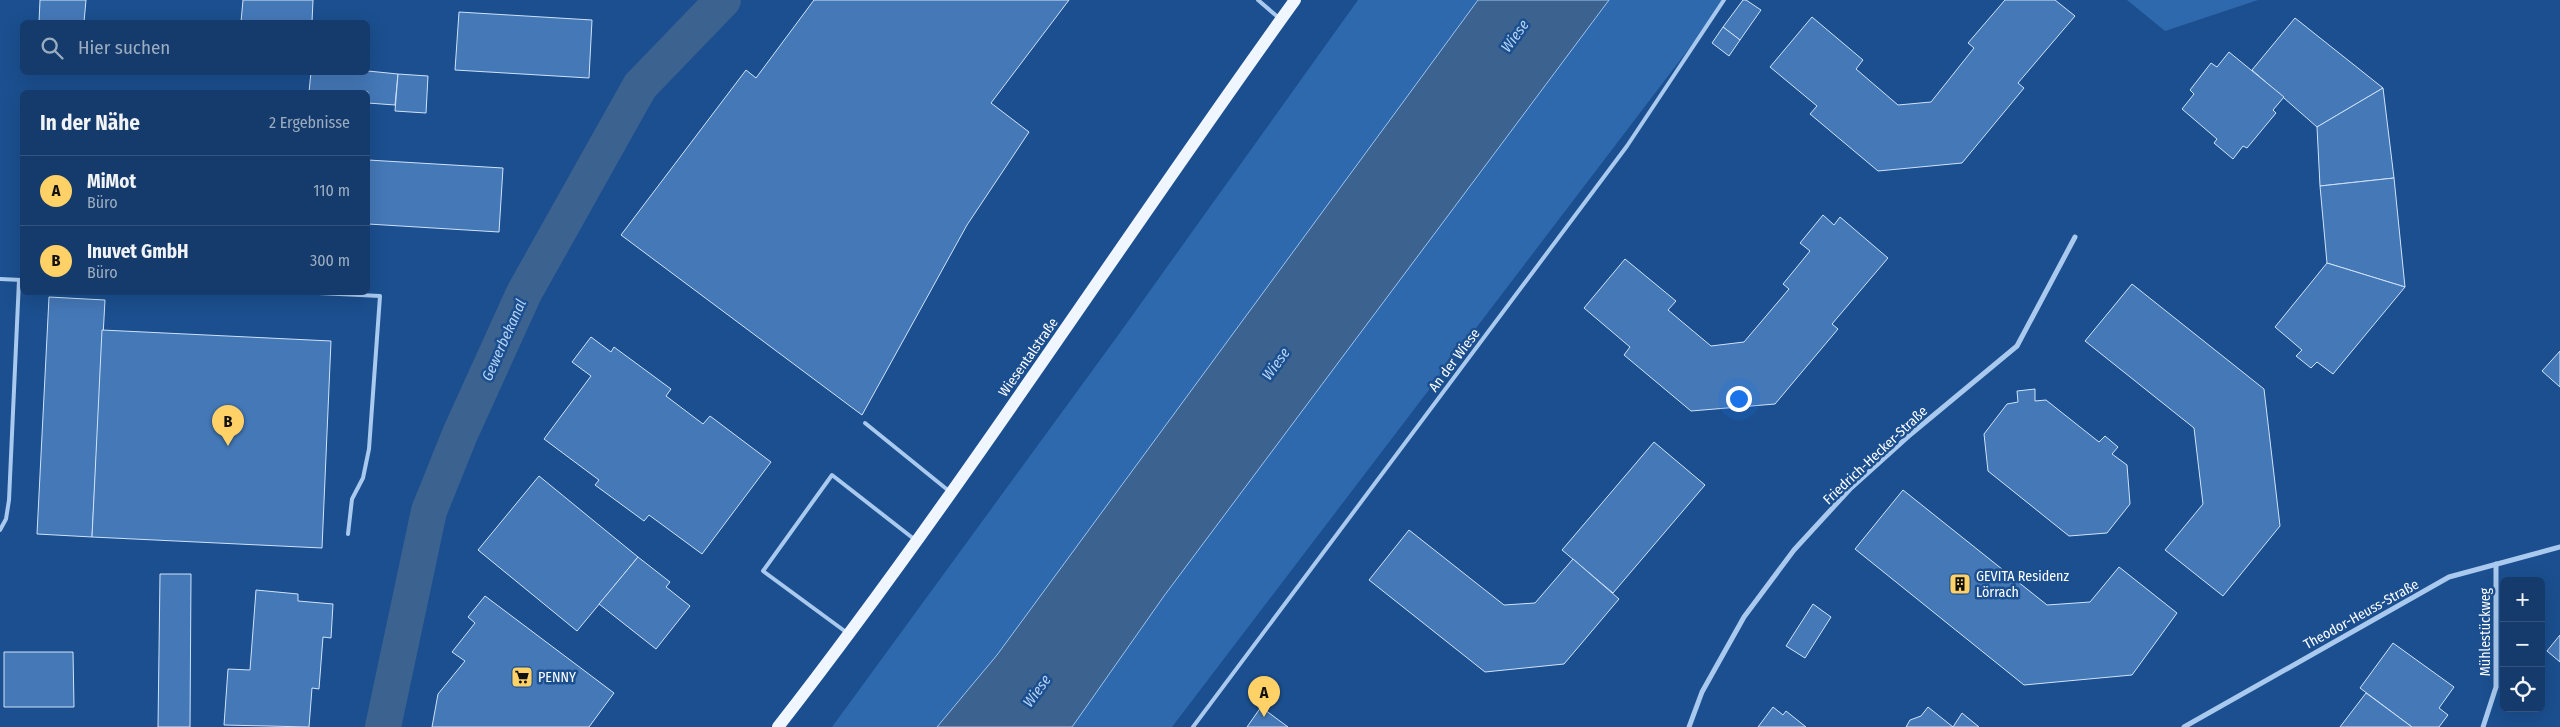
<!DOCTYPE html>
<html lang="de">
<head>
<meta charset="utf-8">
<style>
  :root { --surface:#143b6b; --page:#214673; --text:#f1f3f6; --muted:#9dadc1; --line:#33557e; --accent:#ffd166 }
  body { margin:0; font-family:"Fira Sans Condensed",sans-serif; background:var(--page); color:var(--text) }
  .controls { position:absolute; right:15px; bottom:15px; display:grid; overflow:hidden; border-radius:8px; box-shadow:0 5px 20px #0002 }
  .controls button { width:45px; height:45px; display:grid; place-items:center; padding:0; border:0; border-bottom:1px solid var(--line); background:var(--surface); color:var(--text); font:25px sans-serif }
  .you { position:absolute; left:1738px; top:398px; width:18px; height:18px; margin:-12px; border:4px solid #fff; border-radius:50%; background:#1a73e8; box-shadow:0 0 0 8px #1a73e833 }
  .badge { display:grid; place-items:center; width:32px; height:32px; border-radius:50%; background:var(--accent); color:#111; font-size:16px; font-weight:700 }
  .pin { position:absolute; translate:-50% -41px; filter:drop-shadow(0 1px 2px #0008) }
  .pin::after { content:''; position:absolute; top:26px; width:18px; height:15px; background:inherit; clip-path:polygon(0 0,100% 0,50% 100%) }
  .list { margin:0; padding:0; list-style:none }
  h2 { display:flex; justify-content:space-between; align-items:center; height:65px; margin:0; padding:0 20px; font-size:21px }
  h2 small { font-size:16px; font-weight:400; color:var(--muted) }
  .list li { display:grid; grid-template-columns:32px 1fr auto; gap:15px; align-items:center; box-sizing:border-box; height:70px; padding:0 20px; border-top:1px solid var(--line) }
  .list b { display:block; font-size:19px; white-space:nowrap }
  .list p { margin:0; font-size:16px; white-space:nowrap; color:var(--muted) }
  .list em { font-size:16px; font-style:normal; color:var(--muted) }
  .icon { flex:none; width:28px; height:28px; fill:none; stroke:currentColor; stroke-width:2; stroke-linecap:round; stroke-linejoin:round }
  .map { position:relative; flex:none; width:2560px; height:727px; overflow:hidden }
  .search { position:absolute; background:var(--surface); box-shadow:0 5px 20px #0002; left:20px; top:20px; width:350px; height:55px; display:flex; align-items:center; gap:12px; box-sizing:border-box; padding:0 18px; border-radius:8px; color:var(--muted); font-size:19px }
  .panel { position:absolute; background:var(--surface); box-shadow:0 5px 20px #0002; left:20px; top:90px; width:350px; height:205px; border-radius:8px }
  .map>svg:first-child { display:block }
</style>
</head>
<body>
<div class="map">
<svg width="2560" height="727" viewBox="0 0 2560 727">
  <rect width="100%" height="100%" fill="#1b4f8f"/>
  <g fill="#2e69ad">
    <path d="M 1358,0 L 1478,0 L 997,655 L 937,727 L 832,727 L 1119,334 Z"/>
    <path d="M 1609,0 L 1726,0 L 1172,727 L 1072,727 L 1164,596 Z"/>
    <path d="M 2127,0 L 2258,0 L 2165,31 Z"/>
  </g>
  <path fill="#3c6290" stroke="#9cc4f0" d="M 1478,0 L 1609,0 L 1164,596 L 1072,727 L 937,727 L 997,655 Z"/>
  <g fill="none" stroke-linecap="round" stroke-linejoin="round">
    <path stroke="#3c6290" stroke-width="36" d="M 383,727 L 429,511 L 460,434 L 524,293 L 640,86 L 723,0"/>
  </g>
  <g fill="#4478b7" stroke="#cfe3fa">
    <path d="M 40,0 L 86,0 L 84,22 L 39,22 Z"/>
    <path d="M 243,0 L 313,0 L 312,22 L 241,22 Z"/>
    <path d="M 814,0 L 1069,0 L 991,103 L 1029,132 L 967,225 L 862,415 L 621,235 L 746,70 L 756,78 Z"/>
    <path d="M 1743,0 L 1746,0 L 1761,10 L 1740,40 L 1723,27 Z"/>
    <path d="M 2005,0 L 2055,0 L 2075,16 L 2018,83 L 2024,88 L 1962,163 L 1878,171 L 1810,114 L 1817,106 L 1770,67 L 1812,17 L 1863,60 L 1856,69 L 1898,105 L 1931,102 L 1974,48 L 1968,43 Z"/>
    <path d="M 459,12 L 592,20 L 589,78 L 455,70 Z"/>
    <path d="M 2295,18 L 2383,88 L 2317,127 L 2252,70 Z"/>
    <path d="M 1723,27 L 1740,40 L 1729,56 L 1712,43 Z"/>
    <path d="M 2229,52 L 2284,97 L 2273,110 L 2276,113 L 2247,148 L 2243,146 L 2233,159 L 2214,143 L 2217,139 L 2182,109 L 2194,94 L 2190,90 L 2211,63 L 2217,67 Z"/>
    <path d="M 368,71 L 398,74 L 395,105 L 368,103 L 368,92 L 309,92 L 311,72 Z"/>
    <path d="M 398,74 L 428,76 L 426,113 L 395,111 Z"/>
    <path d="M 2383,88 L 2394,178 L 2320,186 L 2317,127 Z"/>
    <path d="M 368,160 L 503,168 L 499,232 L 368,224 Z"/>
    <path d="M 2394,178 L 2405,287 L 2327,263 L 2320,186 Z"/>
    <path d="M 1823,215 L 1834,225 L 1840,217 L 1888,258 L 1832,324 L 1838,329 L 1775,404 L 1691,411 L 1624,355 L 1630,347 L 1584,308 L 1625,259 L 1676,301 L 1668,310 L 1711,346 L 1744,342 L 1789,289 L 1783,284 L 1810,251 L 1800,243 Z"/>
    <path d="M 2327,263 L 2405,287 L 2333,374 L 2317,362 L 2311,368 L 2296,356 L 2302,350 L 2275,327 Z"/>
    <path d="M 2132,284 L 2264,389 L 2280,526 L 2223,596 L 2165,550 L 2203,504 L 2194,428 L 2085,341 Z"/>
    <path d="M 49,297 L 105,300 L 92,537 L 37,534 Z"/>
    <path d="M 102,330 L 331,341 L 322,548 L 92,537 Z"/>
    <path d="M 591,337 L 611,352 L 614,347 L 671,389 L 666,396 L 703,424 L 710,416 L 771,462 L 702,554 L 649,515 L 644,521 L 595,485 L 599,480 L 544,439 L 591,376 L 572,362 Z"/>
    <path d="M 2560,351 L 2560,387 L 2542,371 Z"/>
    <path d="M 2035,389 L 2035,401 L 2046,400 L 2099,442 L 2105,436 L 2118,447 L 2112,454 L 2127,465 L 2130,504 L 2107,533 L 2069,536 L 1988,471 L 1984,434 L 2007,404 L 2018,402 L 2017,391 Z"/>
    <path d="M 1654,442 L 1705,485 L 1613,593 L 1562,550 Z"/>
    <path d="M 539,476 L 638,557 L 577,631 L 478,550 Z"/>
    <path d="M 1903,490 L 2047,605 L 2090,602 L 2119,567 L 2177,613 L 2132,675 L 2024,685 L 1855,549 Z"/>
    <path d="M 1409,530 L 1504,605 L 1535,603 L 1573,559 L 1619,599 L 1564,664 L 1485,672 L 1369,580 Z"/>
    <path d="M 638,557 L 670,582 L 666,587 L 690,606 L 656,649 L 599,604 Z"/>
    <path d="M 160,574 L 191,574 L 190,727 L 158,727 Z"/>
    <path d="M 256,590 L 298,594 L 298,601 L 333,604 L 331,638 L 323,637 L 319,689 L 312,688 L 309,727 L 224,725 L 228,669 L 250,670 Z"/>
    <path d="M 485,596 L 614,693 L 589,727 L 432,727 L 438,694 L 465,661 L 452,652 L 475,623 L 468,617 Z"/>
    <path d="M 1813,604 L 1831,617 L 1805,658 L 1786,646 Z"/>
    <path d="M 2560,635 L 2560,662 L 2547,651 Z"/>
    <path d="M 2393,643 L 2454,687 L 2439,708 L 2448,715 L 2439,727 L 2412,727 L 2360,688 Z"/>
    <path d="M 4,652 L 73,652 L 74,707 L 4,707 Z"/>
    <path d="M 2366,693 L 2412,727 L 2340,727 Z"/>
    <path d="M 1261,707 L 1288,727 L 1247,727 Z"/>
    <path d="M 1773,707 L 1783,715 L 1786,711 L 1806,727 L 1758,727 Z"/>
    <path d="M 1928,707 L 1953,727 L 1962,713 L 1979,727 L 1906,727 L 1910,720 L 1921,716 Z"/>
  </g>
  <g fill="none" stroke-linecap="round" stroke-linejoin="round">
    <g stroke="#a9c9ee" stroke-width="4">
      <path d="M 1258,0 L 1279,18"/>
      <path d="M 0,279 L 22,280"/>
      <path d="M 298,292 L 380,296 L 369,449 L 363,478 L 352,499 L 348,534"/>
      <path d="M 865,423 L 949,491"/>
      <path d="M 0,530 L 6,519 L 9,500 L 19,280"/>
      <path d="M 846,632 L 763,571 L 832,475 L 914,539"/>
      <path d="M 1193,727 L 1627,146 L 1724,0"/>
    </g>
    <g stroke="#a9c9ee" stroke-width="5">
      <path d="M 1689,727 L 1702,692 L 1744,617 L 1794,550 L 1850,489 L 1911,434 L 2017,346 L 2075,237"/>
      <path d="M 2184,727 L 2449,577 L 2560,547"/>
      <path d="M 2483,727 L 2496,687 L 2496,564"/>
    </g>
    <path stroke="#f0f6ff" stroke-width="12" d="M 778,727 C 961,492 1121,241 1295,0"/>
  </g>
  <defs>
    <g id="building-square" transform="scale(1.125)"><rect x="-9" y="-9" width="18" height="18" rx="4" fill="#ffd166" stroke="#1b4f8f"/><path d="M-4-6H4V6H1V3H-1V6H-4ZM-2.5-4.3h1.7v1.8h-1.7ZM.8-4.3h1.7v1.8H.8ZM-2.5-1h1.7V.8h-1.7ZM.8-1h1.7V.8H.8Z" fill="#111"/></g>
    <g id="supermarket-square" transform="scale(1.125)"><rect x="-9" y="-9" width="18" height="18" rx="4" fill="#ffd166" stroke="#1b4f8f"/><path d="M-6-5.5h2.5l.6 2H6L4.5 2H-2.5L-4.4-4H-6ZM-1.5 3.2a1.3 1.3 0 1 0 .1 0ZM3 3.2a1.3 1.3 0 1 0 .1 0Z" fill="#111"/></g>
  </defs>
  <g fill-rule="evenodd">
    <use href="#building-square" x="1960" y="584"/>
    <use href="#supermarket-square" x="522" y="677"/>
  </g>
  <g text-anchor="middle" stroke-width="5" stroke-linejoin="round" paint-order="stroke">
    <g font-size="14" fill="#fff" stroke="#1b4f8f">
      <text transform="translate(1028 357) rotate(-55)" y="5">Wiesentalstraße</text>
      <text transform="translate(1454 360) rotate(-53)" y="5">An der Wiese</text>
      <text transform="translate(1875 455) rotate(-43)" y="5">Friedrich-Hecker-Straße</text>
      <text transform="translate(2361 614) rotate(-29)" y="5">Theodor-Heuss-Straße</text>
      <text transform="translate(2485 632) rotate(-90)" y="5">Mühlestückweg</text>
    </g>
    <g font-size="14" fill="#fff" stroke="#1b4f8f" text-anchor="start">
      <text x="1976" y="581">GEVITA Residenz<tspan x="1976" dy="16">Lörrach</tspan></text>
      <text x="538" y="682">PENNY</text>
    </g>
    <g font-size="15" font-style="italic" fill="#b5d3f5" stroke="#1b4f8f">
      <text transform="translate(1515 36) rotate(-54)" y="5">Wiese</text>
      <text transform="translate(504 340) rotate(-66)" y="5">Gewerbekanal</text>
      <text transform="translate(1276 364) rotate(-54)" y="5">Wiese</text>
      <text transform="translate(1037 691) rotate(-54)" y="5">Wiese</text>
    </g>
  </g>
</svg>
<div class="controls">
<button>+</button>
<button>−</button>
<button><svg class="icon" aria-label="locate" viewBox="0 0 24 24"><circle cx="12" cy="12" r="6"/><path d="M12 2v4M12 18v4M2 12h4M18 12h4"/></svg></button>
</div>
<div class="you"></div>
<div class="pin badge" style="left:1264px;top:717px">A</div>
<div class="pin badge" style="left:228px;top:446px">B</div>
<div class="search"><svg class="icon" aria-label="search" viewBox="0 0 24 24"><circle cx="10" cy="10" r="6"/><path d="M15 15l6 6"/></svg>Hier suchen</div>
<section class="panel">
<h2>In der Nähe<small>2 Ergebnisse</small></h2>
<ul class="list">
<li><span class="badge">A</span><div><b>MiMot</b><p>Büro</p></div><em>110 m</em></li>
<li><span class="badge">B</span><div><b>Inuvet GmbH</b><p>Büro</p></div><em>300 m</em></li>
</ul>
</section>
</div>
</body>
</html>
